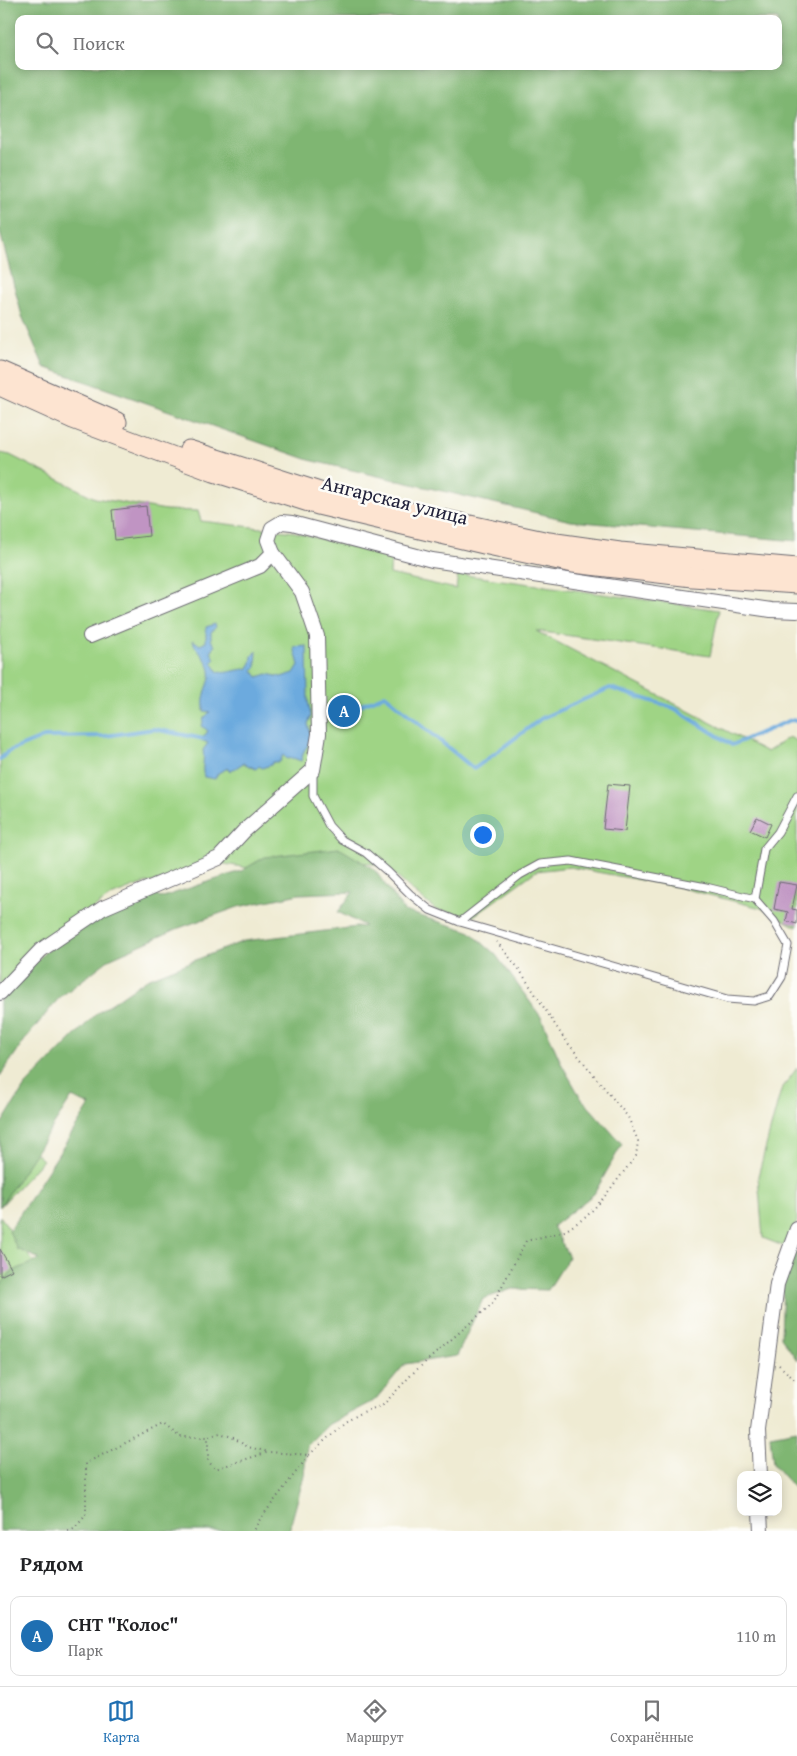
<!DOCTYPE html>
<html lang="ru">
<head>
<meta charset="utf-8">
<style>
  :root { --surface:#fff; --page:#f6f6f6; --text:#202124; --muted:#757577; --line:#e0e0e0; --accent:#1f6fb2 }
  body { margin:0; font-family:"Gentium Book Plus",serif; background:var(--page); color:var(--text) }
  .controls { position:absolute; right:15px; bottom:15px; display:grid; overflow:hidden; border-radius:10px; box-shadow:0 2px 12px #0003 }
  .controls button { width:45px; height:45px; display:grid; place-items:center; padding:0; border:0; border-bottom:1px solid var(--line); background:var(--surface); color:var(--text); font:25px sans-serif }
  .you { position:absolute; left:482px; top:834px; width:18px; height:18px; margin:-12px; border:4px solid #fff; border-radius:50%; background:#1a73e8; box-shadow:0 0 0 8px #1a73e833 }
  .badge { display:grid; place-items:center; width:32px; height:32px; border-radius:50%; background:var(--accent); color:#fff; font-size:16px; font-weight:700 }
  .pin { position:absolute; translate:-50% -50%; border:2px solid #fff; box-shadow:0 1px 5px #0006 }
  .list { margin:0; padding:0; list-style:none }
  h2 { display:flex; justify-content:space-between; align-items:center; height:65px; margin:0; padding:0 20px; font-size:21px }
  h2 small { font-size:16px; font-weight:400; color:var(--muted) }
  .list li { display:grid; grid-template-columns:32px 1fr auto; gap:15px; align-items:center; box-sizing:border-box; height:80px; margin:0 10px 10px; padding:0 10px; border:1px solid var(--line); border-radius:10px }
  .list b { display:block; font-size:19px; white-space:nowrap }
  .list p { margin:0; font-size:16px; white-space:nowrap; color:var(--muted) }
  .list em { font-size:16px; font-style:normal; color:var(--muted) }
  .icon { flex:none; width:28px; height:28px; fill:none; stroke:currentColor; stroke-width:2; stroke-linecap:round; stroke-linejoin:round }
  .map { position:relative; flex:none; width:797px; height:1531px; overflow:hidden }
  .search { position:absolute; background:var(--surface); box-shadow:0 2px 12px #0003; left:15px; right:15px; top:15px; height:55px; display:flex; align-items:center; gap:12px; box-sizing:border-box; padding:0 18px; border-radius:10px; color:var(--muted); font-size:19px }
  .sheet { height:155px; background:var(--surface) }
  nav { display:flex; justify-content:space-around; align-items:center; box-sizing:border-box; height:70px; border-top:1px solid var(--line); background:var(--surface); font-size:14px; color:var(--muted) }
  nav a { display:grid; justify-items:center; gap:2px }
  nav .on { color:var(--accent) }
  .map>svg:first-child { display:block }
</style>
</head>
<body>
<div class="map">
<svg width="797" height="1531" viewBox="0 0 797 1531">
  <rect width="100%" height="100%" fill="#fdfcf7"/>
  <filter id="ink" filterUnits="userSpaceOnUse"><feTurbulence type="fractalNoise" baseFrequency=".02" numOctaves="2"/><feDisplacementMap in="SourceGraphic" scale="10" xChannelSelector="R" yChannelSelector="G"/><feConvolveMatrix kernelMatrix="1 2 1 2 8 2 1 2 1" color-interpolation-filters="sRGB"/></filter>
  <filter id="wash" filterUnits="userSpaceOnUse"><feTurbulence type="fractalNoise" baseFrequency=".0096" numOctaves="4" result="noise"/><feDisplacementMap in="SourceGraphic" scale="20" xChannelSelector="R" yChannelSelector="G"/><feGaussianBlur stdDeviation="1.12" result="paint"/><feColorMatrix in="noise" values="0 0 0 0 0 0 0 0 0 0 0 0 0 0 0 0 0 1.4 0 .05"/><feComposite in="paint" operator="in"/></filter>
  <g filter="url(#wash)">
    <rect width="100%" height="100%" fill="#efebd3"/>
    <g fill="#9fd485" stroke="#607b60">
      <path d="M 0,453 L 10,455 L 95,498 L 166,510 L 198,511 L 201,521 L 295,532 L 391,558 L 390,574 L 456,589 L 458,574 L 719,610 L 710,656 L 536,631 L 767,752 L 789,737 L 797,741 L 797,927 L 761,908 L 678,887 L 570,867 L 536,871 L 471,918 L 454,913 L 436,910 L 414,892 L 385,866 L 335,858 L 254,869 L 207,861 L 170,878 L 139,885 L 111,896 L 67,927 L 0,987 Z"/>
      <path d="M 797,1068 L 797,1222 L 783,1246 L 763,1238 L 758,1176 L 781,1090 Z"/>
      <path d="M 0,1121 L 43,1160 L 0,1207 Z"/>
      <path d="M 0,1216 L 37,1267 L 0,1284 Z"/>
    </g>
    <g fill="#7fb672" stroke="#506c56" fill-rule="evenodd">
      <path d="M 0,0 L 797,0 L 797,541 L 571,521 L 309,460 L 44,367 L 22,316 L 0,232 ZM 19,19 L 778,19 L 778,66 L 19,66 Z"/>
      <path d="M 339,848 L 374,869 L 404,911 L 469,931 L 496,955 L 541,1017 L 562,1065 L 581,1098 L 622,1144 L 594,1194 L 553,1226 L 569,1257 L 548,1290 L 512,1289 L 483,1299 L 457,1356 L 405,1364 L 375,1400 L 329,1424 L 307,1446 L 304,1476 L 289,1531 L 0,1531 L 0,1286 L 11,1272 L 40,1259 L 17,1249 L 9,1231 L 90,1105 L 72,1097 L 0,1207 L 0,1126 L 25,1086 L 96,1014 L 147,979 L 244,941 L 365,926 L 338,912 L 353,892 L 299,894 L 238,907 L 179,928 L 111,958 L 59,998 L 27,1037 L 0,1076 L 0,1000 L 45,952 L 107,910 L 154,893 L 160,898 L 241,871 L 265,857 Z"/>
      <path d="M 797,1238 L 797,1360 L 781,1337 L 783,1286 Z"/>
      <path d="M 797,1431 L 797,1490 L 791,1485 L 773,1464 L 770,1436 Z"/>
    </g>
    <path fill="#6caade" stroke="#47668c" d="M 215,624 L 216,627 L 211,632 L 211,640 L 215,646 L 211,652 L 215,659 L 212,662 L 218,672 C 228,674 237,669 247,669 L 251,663 L 252,656 L 257,651 L 256,667 L 253,670 L 258,677 L 267,674 L 281,677 L 294,673 L 299,665 L 294,647 L 307,646 L 308,701 L 311,716 L 308,724 L 312,739 L 304,751 L 301,761 L 293,758 L 287,759 L 283,755 L 280,762 L 273,762 L 271,765 L 262,768 L 259,766 L 256,769 L 243,763 L 230,772 L 228,768 L 218,773 L 215,779 L 204,777 C 201,767 205,760 203,750 L 208,743 L 201,740 L 208,731 L 202,726 L 204,718 L 210,712 L 204,711 C 204,705 203,699 205,694 C 207,685 213,677 209,667 C 206,656 194,650 193,640 L 200,645 L 206,642 L 206,627 Z"/>
    <g fill="none" stroke-linecap="round" stroke-linejoin="round">
      <g stroke="#6caade" stroke-width="4">
        <path d="M 339,714 L 385,695 L 474,769 L 542,718 L 610,688 L 674,708 L 732,745 L 791,720 L 797,721"/>
        <path d="M 0,760 L 7,752 L 44,737 L 105,736 L 154,729 L 204,739"/>
      </g>
    </g>
    <g id="blocks">
      <g fill="#c094c3">
        <path d="M 146,506 L 149,536 L 115,540 L 112,510 Z"/>
        <path d="M 608,784 L 630,786 L 625,831 L 603,829 Z"/>
        <path d="M 757,817 L 771,824 L 765,837 L 750,830 Z"/>
        <path d="M 779,882 L 797,885 L 792,909 L 797,910 L 797,924 L 786,921 L 788,912 L 774,909 Z"/>
        <path d="M 0,1249 L 12,1270 L 0,1276 Z"/>
      </g>
    </g>
  </g>
  <g filter="url(#ink)">
    <use href="#blocks" fill-opacity="0" stroke="#6a6870" stroke-width="1"/>
    <g fill="none" stroke-linecap="round" stroke-linejoin="round">
      <g stroke="#6a6870" stroke-width="9">
        <g id="lane">
          <path d="M 313,770 L 313,796 L 329,826 L 342,840 L 366,853 L 388,872 L 410,894 L 430,910 L 460,922 L 727,999 L 754,1001 L 770,996 L 782,977 L 788,945 L 774,921 L 755,899 L 706,887 L 571,861 L 540,864 L 520,875 L 460,922"/>
          <path d="M 755,899 L 764,849 L 778,832 L 797,796"/>
        </g>
      </g>
      <g stroke="#6a6870" stroke-width="16">
        <g id="street">
          <path d="M 90,636 L 260,566 L 273,553"/>
          <path d="M 0,993 L 41,950 L 103,908 L 219,858 L 244,831 L 313,770 L 319,734 L 317,636 L 302,592 L 273,553 L 268,540 L 272,528 L 282,522 L 292,523 L 432,560 L 771,610 L 797,611"/>
          <path d="M 760,1475 L 758,1431 L 777,1284 L 797,1229"/>
          <path d="M 760,1512 L 761,1531"/>
        </g>
      </g>
      <g stroke="#6a6870" stroke-width="21">
        <g id="secondary">
          <path d="M 0,371 L 117,422"/>
          <path d="M 0,386 L 73,419 L 214,472 L 318,505 L 488,545 L 573,563 L 692,577 L 797,584"/>
          <path d="M 189,450 L 326,494 L 549,542 L 620,552 L 797,568"/>
        </g>
      </g>
      <g stroke="#6a6870" stroke-width="2" stroke-dasharray="1 4" stroke-linecap="butt">
        <path d="M 779,1365 L 797,1382"/>
        <path d="M 209,1436 L 220,1433 L 232,1437 L 248,1447 L 269,1452"/>
        <path d="M 309,1455 L 345,1422 L 363,1412 L 383,1405 L 413,1373 L 493,1303 L 526,1241 L 565,1231 L 586,1217 L 601,1201 L 636,1156 L 638,1141 L 628,1117 L 563,1037 L 519,969 L 497,942"/>
        <path d="M 68,1531 L 74,1529 L 86,1515 L 86,1463 L 163,1424 L 180,1437 L 208,1437 L 208,1461 L 215,1469 L 269,1452 L 309,1455 L 258,1522 L 254,1531"/>
      </g>
      <use href="#lane" stroke="#fff" stroke-width="7"/>
      <use href="#street" stroke="#fff" stroke-width="14"/>
      <use href="#secondary" stroke="#fde4d1" stroke-width="19"/>
    </g>
  </g>
  <g text-anchor="middle" stroke-width="5" stroke-linejoin="round" paint-order="stroke">
    <g font-size="20" fill="#22223b" stroke="#fdfcf7">
      <text transform="translate(395 500) rotate(14)" y="7">Ангарская улица</text>
    </g>
  </g>
</svg>
<div class="controls">
<button><svg class="icon" aria-label="layers" viewBox="0 0 24 24"><path d="M12 4l9 5-9 5-9-5zM3 14l9 5 9-5"/></svg></button>
</div>
<div class="you"></div>
<div class="pin badge" style="left:344px;top:711px">A</div>
<div class="search"><svg class="icon" aria-label="search" viewBox="0 0 24 24"><circle cx="10" cy="10" r="6"/><path d="M15 15l6 6"/></svg>Поиск</div>
</div>
<section class="sheet">
<h2>Рядом<small></small></h2>
<ul class="list">
<li><span class="badge">A</span><div><b>СНТ &quot;Колос&quot;</b><p>Парк</p></div><em>110 m</em></li>
</ul>
</section>
<nav>
<a class="on"><svg class="icon" aria-label="map" viewBox="0 0 24 24"><path d="M3 6l6-2 6 2 6-2v14l-6 2-6-2-6 2zM9 4v14M15 6v14"/></svg>Карта</a>
<a><svg class="icon" aria-label="directions" viewBox="0 0 24 24"><path d="M12 3l9 9-9 9-9-9zM9 14v-3h6M13 9l2 2-2 2"/></svg>Маршрут</a>
<a><svg class="icon" aria-label="saved" viewBox="0 0 24 24"><path d="M7 4h10v16l-5-4-5 4z"/></svg>Сохранённые</a>
</nav>
</body>
</html>
